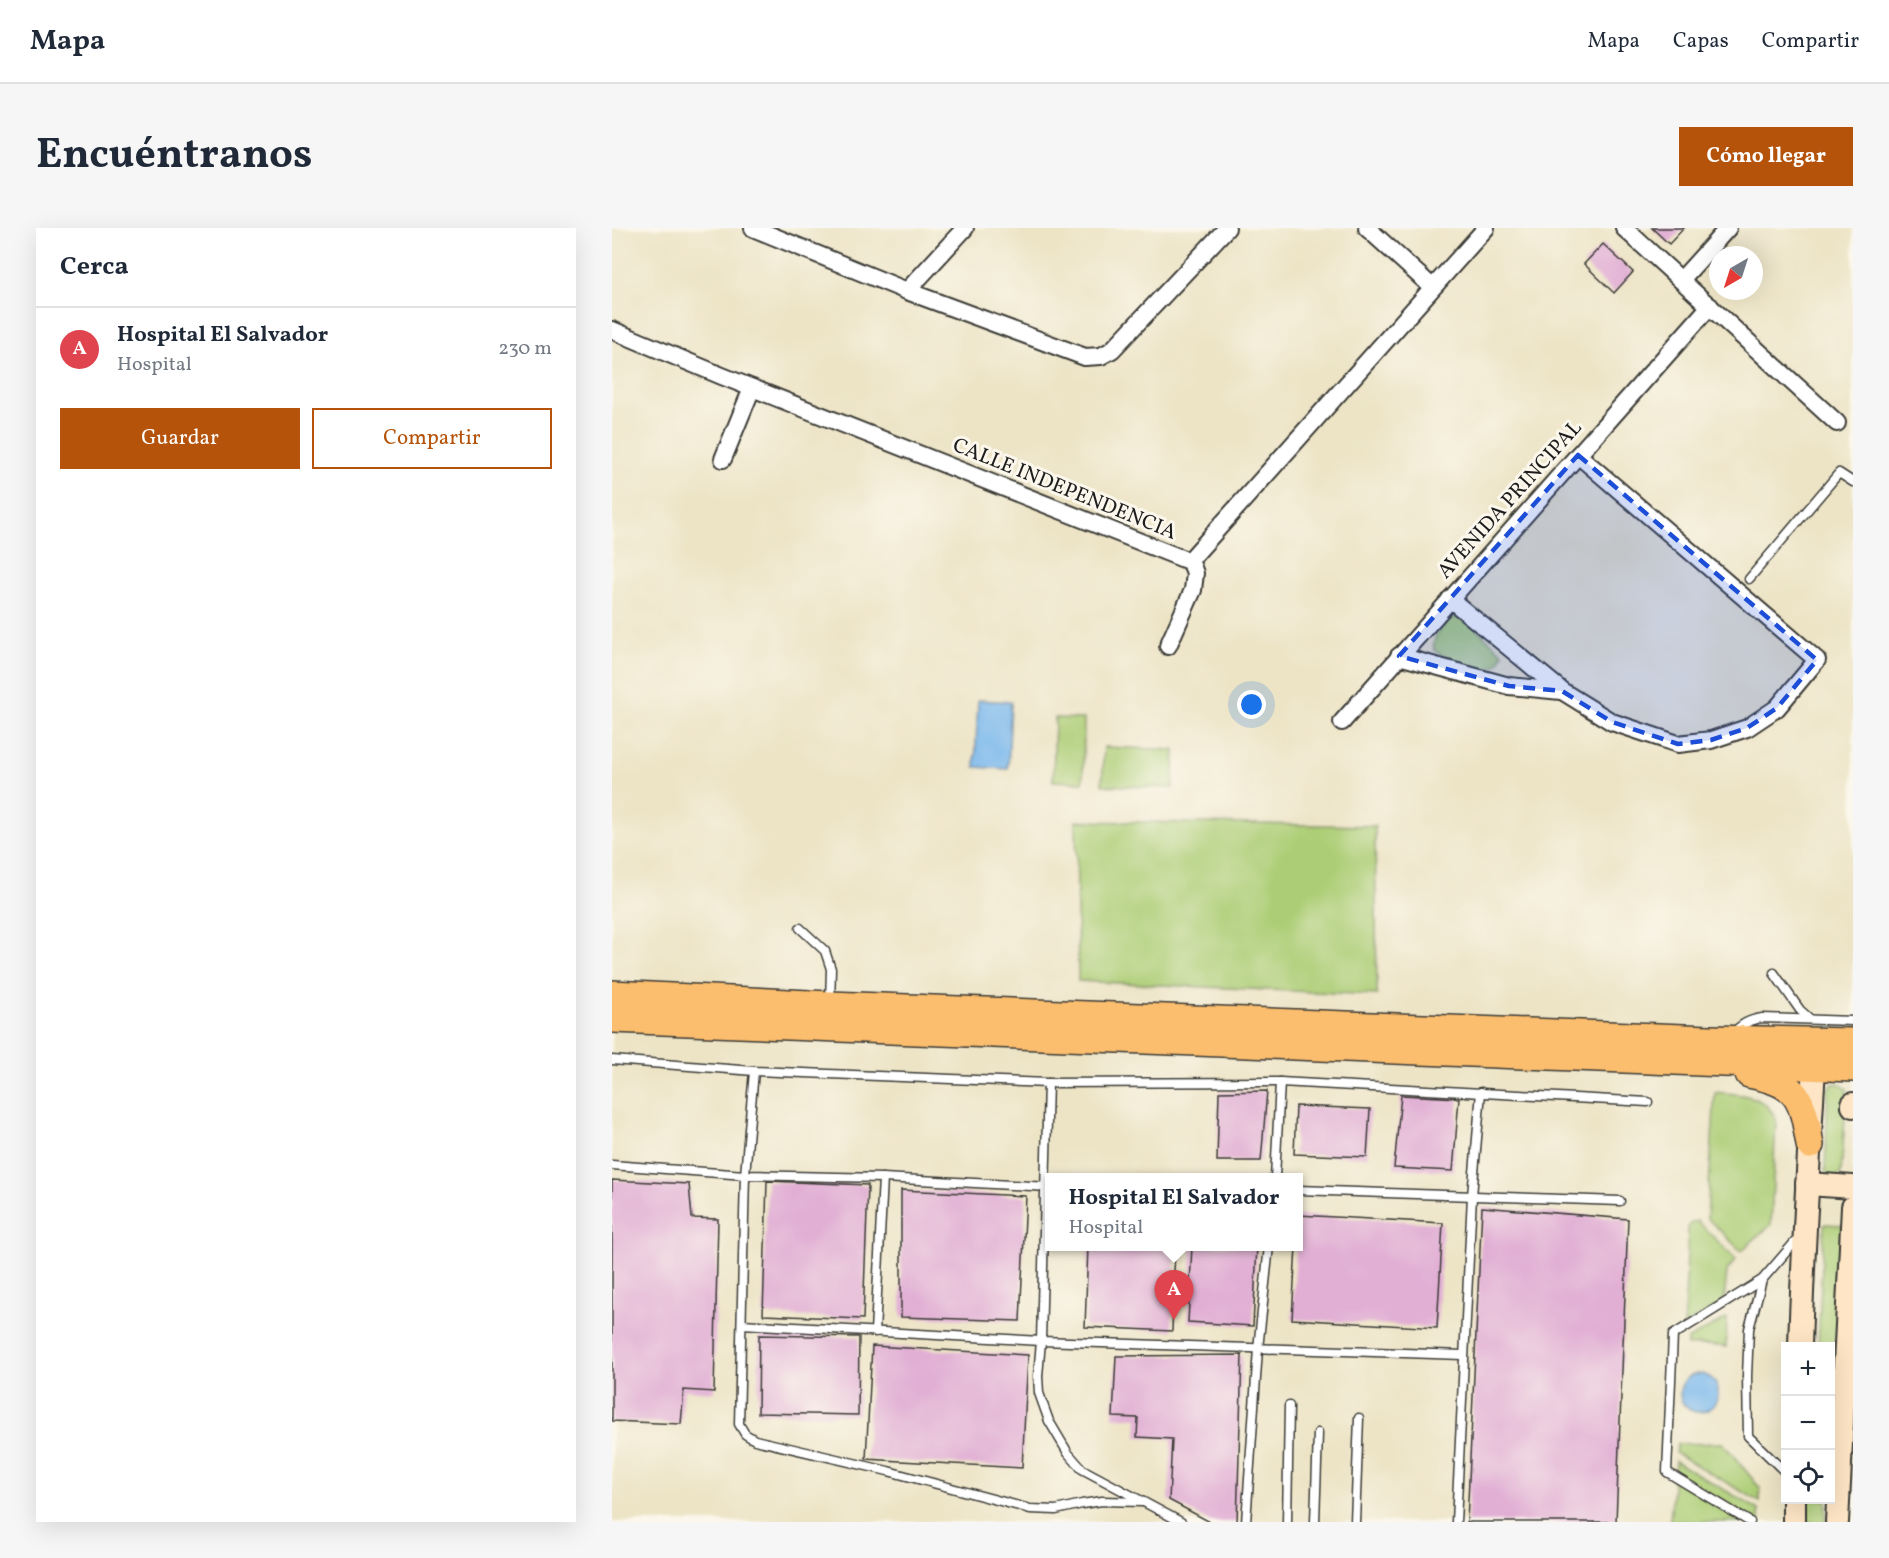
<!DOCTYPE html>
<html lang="es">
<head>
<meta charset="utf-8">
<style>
  :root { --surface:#fff; --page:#f6f6f7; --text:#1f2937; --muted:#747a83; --line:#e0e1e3; --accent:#b45309 }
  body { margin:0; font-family:Vollkorn,serif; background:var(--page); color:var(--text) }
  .controls { position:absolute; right:18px; bottom:18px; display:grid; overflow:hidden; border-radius:0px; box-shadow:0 6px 24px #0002 }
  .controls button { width:54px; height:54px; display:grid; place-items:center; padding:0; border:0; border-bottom:2px solid var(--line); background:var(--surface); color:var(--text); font:30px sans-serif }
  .compass { position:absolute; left:1097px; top:18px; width:54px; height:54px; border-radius:50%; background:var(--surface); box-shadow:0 6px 24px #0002; rotate:219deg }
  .you { position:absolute; left:640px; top:477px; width:21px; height:21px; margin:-15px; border:4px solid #fff; border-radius:50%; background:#1a73e8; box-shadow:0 0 0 9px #1a73e833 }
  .badge { display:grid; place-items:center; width:39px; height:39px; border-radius:50%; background:var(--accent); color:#fff; font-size:20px; font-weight:700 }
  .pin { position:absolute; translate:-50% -50px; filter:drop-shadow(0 2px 3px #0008) }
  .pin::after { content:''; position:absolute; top:32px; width:21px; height:18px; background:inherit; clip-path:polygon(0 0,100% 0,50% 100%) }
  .popup { position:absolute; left:433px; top:945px; width:258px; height:78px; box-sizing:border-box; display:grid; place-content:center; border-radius:0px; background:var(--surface); filter:drop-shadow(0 2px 4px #0005); font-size:20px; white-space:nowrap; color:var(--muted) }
  .popup b { font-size:22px; color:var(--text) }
  .popup::after { content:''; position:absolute; left:50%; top:100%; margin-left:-12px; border:12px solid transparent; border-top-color:var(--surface) }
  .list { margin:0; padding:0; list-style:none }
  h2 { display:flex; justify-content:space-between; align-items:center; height:78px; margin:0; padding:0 24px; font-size:26px }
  h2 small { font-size:20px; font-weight:400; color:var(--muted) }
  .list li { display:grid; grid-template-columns:39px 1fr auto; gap:18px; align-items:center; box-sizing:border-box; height:84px; padding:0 24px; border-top:2px solid var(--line) }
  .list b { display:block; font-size:22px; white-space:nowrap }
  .list p { margin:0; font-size:20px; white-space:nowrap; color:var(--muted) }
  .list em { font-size:20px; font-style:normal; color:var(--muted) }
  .actions { display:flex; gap:12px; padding:18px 24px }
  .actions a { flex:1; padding:14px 0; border:2px solid var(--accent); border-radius:0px; text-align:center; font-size:21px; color:var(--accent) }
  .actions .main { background:var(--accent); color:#fff }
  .icon { flex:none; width:33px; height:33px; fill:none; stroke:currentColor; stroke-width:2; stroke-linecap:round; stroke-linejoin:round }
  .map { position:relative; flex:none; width:1241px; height:1294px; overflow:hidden; border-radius:0px }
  header { display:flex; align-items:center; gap:36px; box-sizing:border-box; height:84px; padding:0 30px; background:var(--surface); border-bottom:2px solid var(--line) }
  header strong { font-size:28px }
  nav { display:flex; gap:33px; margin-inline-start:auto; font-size:21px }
  .intro { display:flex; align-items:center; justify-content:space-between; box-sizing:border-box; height:144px; padding:0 36px }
  h1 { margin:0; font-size:42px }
  .button { padding:15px 27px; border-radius:0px; background:var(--accent); color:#fff; font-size:21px; font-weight:700 }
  main { display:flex; gap:36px; padding:0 36px }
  aside { flex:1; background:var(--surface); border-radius:0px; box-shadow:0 6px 24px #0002 }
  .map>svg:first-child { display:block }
</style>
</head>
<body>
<header>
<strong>Mapa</strong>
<nav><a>Mapa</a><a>Capas</a><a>Compartir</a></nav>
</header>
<div class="intro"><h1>Encuéntranos</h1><a class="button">Cómo llegar</a></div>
<main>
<aside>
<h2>Cerca<small></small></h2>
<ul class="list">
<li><span class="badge" style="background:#e0444e">A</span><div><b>Hospital El Salvador</b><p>Hospital</p></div><em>230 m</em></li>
</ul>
<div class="actions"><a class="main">Guardar</a><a>Compartir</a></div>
</aside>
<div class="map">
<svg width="1241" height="1294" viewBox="0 0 1241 1294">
  <rect width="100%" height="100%" fill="#fbf7ec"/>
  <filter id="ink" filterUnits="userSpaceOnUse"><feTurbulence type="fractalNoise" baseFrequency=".0167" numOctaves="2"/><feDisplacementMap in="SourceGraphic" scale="12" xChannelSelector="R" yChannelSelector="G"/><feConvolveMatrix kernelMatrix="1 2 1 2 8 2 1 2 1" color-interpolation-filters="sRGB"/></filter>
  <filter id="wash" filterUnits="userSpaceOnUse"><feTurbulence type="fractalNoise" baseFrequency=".008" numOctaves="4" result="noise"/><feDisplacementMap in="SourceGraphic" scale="24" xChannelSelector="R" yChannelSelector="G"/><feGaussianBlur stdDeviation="1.35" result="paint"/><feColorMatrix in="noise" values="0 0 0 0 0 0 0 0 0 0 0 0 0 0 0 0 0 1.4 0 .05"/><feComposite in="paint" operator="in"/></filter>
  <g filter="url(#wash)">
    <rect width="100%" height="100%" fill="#ede4c6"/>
    <g fill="#accd75" stroke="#647448" stroke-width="1.5">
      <path d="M 842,389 L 853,391 L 891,425 L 887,434 L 880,440 L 871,443 L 848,439 L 822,422 C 820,407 830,397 842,389 Z"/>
      <path d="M 443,490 L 472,491 L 471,554 L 441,553 Z"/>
      <path d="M 492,519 L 563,522 L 561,560 L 490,557 Z"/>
      <path d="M 464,593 L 763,598 L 765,767 L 466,753 Z"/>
      <path d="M 1226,855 L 1235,861 L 1229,946 L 1223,949 L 1217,948 L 1213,943 L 1216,861 L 1221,856 Z"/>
      <path d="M 1103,864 C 1127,867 1152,865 1164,891 L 1159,997 L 1129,1023 L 1095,990 Z"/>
      <path d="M 1085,993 L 1124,1031 L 1115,1043 L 1112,1074 L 1072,1098 L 1076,1001 L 1078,995 Z"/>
      <path d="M 1212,996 L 1230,997 L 1221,1175 L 1218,1175 L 1218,1118 L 1206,1118 Z"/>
      <path d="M 1115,1090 L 1114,1119 L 1095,1117 L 1075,1118 L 1075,1112 Z"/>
      <path d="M 1111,1215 L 1148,1260 L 1148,1274 L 1063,1225 L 1065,1216 Z"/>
      <path d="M 1063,1233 L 1147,1282 L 1147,1294 L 1058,1294 Z"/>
      <path d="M 1196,1272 L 1215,1272 L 1213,1294 L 1195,1294 Z"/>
    </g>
    <g fill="#79b7ec" stroke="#4a6a84" stroke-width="1.5">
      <path d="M 366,472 L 399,474 L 396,541 L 363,539 Z"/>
      <circle cx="1087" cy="1165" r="19"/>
    </g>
    <g id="blocks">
      <g fill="#e1afd4">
        <path d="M 1040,0 L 1072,0 L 1057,16 Z"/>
        <path d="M 991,16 L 1021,44 L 1002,65 L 972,36 Z"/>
        <path d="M 655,863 L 649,933 L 605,933 L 607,864 Z"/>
        <path d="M 789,867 L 847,870 L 841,943 L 782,940 Z"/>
        <path d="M 684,878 L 758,881 L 755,929 L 682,926 Z"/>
        <path d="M 0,952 L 77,956 L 80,990 L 106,991 L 102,1164 L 72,1162 L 69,1196 L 0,1193 Z"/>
        <path d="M 155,953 L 256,957 L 251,1091 L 151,1087 Z"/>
        <path d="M 289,962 L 414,968 L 408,1093 L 289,1089 Z"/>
        <path d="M 870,979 L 1016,991 L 1004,1294 L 855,1294 Z"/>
        <path d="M 686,987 L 831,995 L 825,1100 L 680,1091 L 684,1018 L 686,1018 Z"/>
        <path d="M 476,1018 L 563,1018 L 560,1103 L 473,1099 Z"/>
        <path d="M 580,1018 L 645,1018 L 641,1098 L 576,1094 Z"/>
        <path d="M 147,1107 L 247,1109 L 246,1187 L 146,1185 Z"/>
        <path d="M 260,1118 L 416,1127 L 410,1240 L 254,1231 Z"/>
        <path d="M 630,1127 L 625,1294 L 598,1294 L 557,1272 L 560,1211 L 525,1209 L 526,1190 L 501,1189 L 504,1128 Z"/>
      </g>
    </g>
  </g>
  <g filter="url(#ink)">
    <use href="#blocks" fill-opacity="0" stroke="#3b3a36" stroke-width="1.5"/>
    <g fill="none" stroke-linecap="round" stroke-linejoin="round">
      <g stroke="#3b3a36" stroke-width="11">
        <g id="service">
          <path d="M 1137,351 L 1227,245 L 1241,254"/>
          <path d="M 188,700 L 213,723 L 219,741 L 218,775"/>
          <path d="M 1162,745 L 1188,782 L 1198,791"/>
          <path d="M 1121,805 C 1130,796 1137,792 1150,790 L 1241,793"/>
          <path d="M 0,832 L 142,843 L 436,855 L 668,854 L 1036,874"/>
          <path d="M 142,843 L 133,947 L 127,1196 L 133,1206 L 143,1212 L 276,1243 L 418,1281 L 444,1282 L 470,1276 L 490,1273 L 531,1274"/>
          <path d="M 436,855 L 429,1113 L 426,1148 L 427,1165 L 437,1193 L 456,1225 L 470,1241 L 569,1294"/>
          <path d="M 0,937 L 133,947 L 271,950 L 437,959"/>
          <path d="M 663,950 L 668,854"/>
          <path d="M 686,962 L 1008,973"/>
          <path d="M 130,1096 L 429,1113 L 851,1127"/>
          <path d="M 263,1104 L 271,950"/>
          <path d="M 1174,1245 L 1136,1208 L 1135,1148 L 1137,1101 L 1150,1052 L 1188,1008"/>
          <path d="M 634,1294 L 646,1121 L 657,1018"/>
          <path d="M 675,1294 L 677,1178"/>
          <path d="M 703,1294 L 706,1205"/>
          <path d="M 743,1294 L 747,1190"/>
          <path d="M 844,1294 L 860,968 L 869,864"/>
          <path d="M 1138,1294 L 1055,1244 L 1061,1107 L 1150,1052"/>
        </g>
      </g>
      <g stroke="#3b3a36" stroke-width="20">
        <g id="minor">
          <path d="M 141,0 L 295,63 L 473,129 L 489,128 L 500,122 L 615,0"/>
          <path d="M 755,0 L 820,59"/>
          <path d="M 1012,0 L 1225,195"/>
          <path d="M 1069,52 L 1116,0"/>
          <path d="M 295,63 L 353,0"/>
          <path d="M 0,102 L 110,148 L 574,332 L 578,332"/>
          <path d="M 111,231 L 140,160"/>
          <path d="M 578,332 L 874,0"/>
          <path d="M 838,371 L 950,463 L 1000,494 L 1066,516 L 1099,512 L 1135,500 L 1165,480 L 1205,432 L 966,227"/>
          <path d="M 556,418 L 581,362 L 583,345 L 578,332"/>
          <path d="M 787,428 L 897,458 L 949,463"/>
          <path d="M 730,494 L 1098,78"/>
        </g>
      </g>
      <g stroke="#3b3a36" stroke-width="26">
        <g id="secondary">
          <path d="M 1241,876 L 1241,878"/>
          <path d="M 1195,956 L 1241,959"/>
          <path d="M 1188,1118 C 1191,1020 1197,922 1203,823"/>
          <path d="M 1182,1294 L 1182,1272"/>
          <path d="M 1225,1294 L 1241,979"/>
        </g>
      </g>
      <g stroke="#3b3a36" stroke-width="30">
        <g id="trunk">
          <path d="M 0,766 L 218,777 L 1098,811 L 1241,814"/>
          <path d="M 0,791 L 1241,840"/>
          <path d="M 1137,846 C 1187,856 1190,869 1198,917"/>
        </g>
      </g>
      <use href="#service" stroke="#fff" stroke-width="8"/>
      <use href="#minor" stroke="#fff" stroke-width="16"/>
      <use href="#secondary" stroke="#fde5c5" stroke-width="22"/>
      <use href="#trunk" stroke="#fbbd6e" stroke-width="27"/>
    </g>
  </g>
  <path fill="#1d4ed8" fill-opacity="0.2" stroke="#1d4ed8" stroke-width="4.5" stroke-dasharray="12 8" stroke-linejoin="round" d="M 966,227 L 1205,432 L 1165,480 L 1135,500 L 1099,512 L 1066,516 L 1000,494 L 950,463 L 897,458 L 787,428 Z"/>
  <g text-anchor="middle" stroke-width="6" stroke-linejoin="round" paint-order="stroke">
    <g font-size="21" fill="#1c1c1c" stroke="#fbf7ec">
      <text transform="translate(453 260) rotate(22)" y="7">CALLE INDEPENDENCIA</text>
      <text transform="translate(897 271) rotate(-48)" y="7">AVENIDA PRINCIPAL</text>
    </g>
  </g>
</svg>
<div class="controls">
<button>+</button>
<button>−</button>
<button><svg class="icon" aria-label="locate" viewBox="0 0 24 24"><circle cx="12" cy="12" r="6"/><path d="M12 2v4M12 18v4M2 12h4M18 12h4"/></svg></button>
</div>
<svg class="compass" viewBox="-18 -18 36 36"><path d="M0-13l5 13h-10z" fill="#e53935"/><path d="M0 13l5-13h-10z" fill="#747a83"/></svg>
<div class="you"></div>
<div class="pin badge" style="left:562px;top:1092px;background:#e0444e">A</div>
<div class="popup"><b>Hospital El Salvador</b>Hospital</div>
</div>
</main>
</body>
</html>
